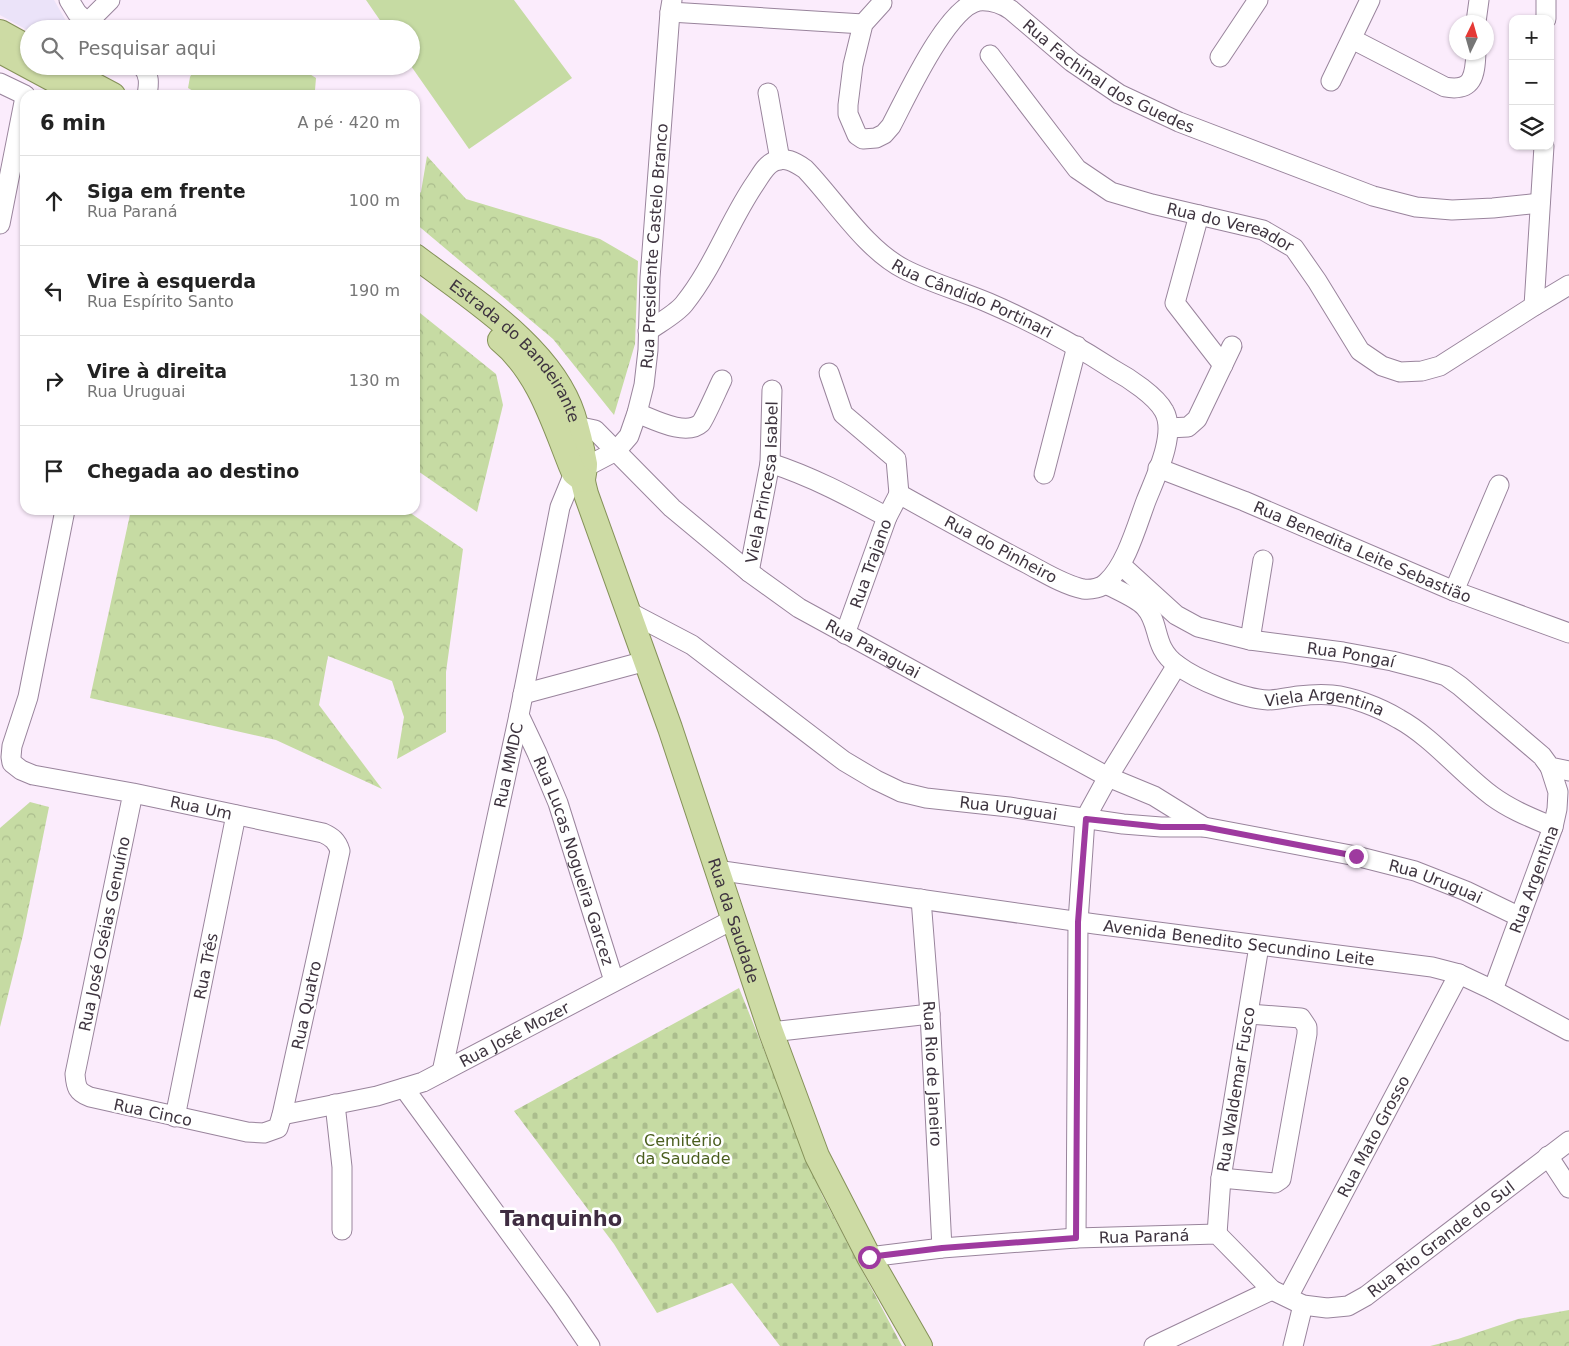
<!DOCTYPE html>
<html lang="pt">
<head>
<meta charset="utf-8">
<style>
  :root { --surface:#fff; --page:#f2f2f2; --text:#222; --muted:#767676; --line:#e0e0e0 }
  body { margin:0; font-family:"DejaVu Sans",sans-serif; background:var(--page); color:var(--text) }
  .controls { position:absolute; right:15px; top:15px; display:grid; overflow:hidden; border-radius:10px; box-shadow:0 1px 4px #0004 }
  .controls button { width:45px; height:45px; display:grid; place-items:center; padding:0; border:0; border-bottom:1px solid var(--line); background:var(--surface); color:var(--text); font:25px sans-serif }
  .compass { position:absolute; left:1449px; top:15px; width:45px; height:45px; border-radius:50%; background:var(--surface); box-shadow:0 1px 4px #0004; rotate:5deg }
  .stop { position:absolute; width:15px; height:15px; margin:-11px; border:4px solid #9e3a9f; border-radius:50%; background:#fff }
  .stop.end { background:#9e3a9f; border-color:#fff; box-shadow:0 1px 5px #0008 }
  .list { margin:0; padding:0; list-style:none }
  h2 { display:flex; justify-content:space-between; align-items:center; height:65px; margin:0; padding:0 20px; font-size:21px }
  h2 small { font-size:16px; font-weight:400; color:var(--muted) }
  .list li { display:grid; grid-template-columns:32px 1fr auto; gap:15px; align-items:center; box-sizing:border-box; height:90px; padding:0 20px; border-top:1px solid var(--line) }
  .list b { display:block; font-size:19px; white-space:nowrap }
  .list p { margin:0; font-size:16px; white-space:nowrap; color:var(--muted) }
  .list em { font-size:16px; font-style:normal; color:var(--muted) }
  .icon { flex:none; width:28px; height:28px; fill:none; stroke:currentColor; stroke-width:2; stroke-linecap:round; stroke-linejoin:round }
  .map { position:relative; flex:none; width:1569px; height:1346px; overflow:hidden }
  .search { position:absolute; background:var(--surface); box-shadow:0 1px 4px #0004; left:20px; top:20px; width:400px; height:55px; display:flex; align-items:center; gap:12px; box-sizing:border-box; padding:0 18px; border-radius:28px; color:var(--muted); font-size:19px }
  .panel { position:absolute; background:var(--surface); box-shadow:0 1px 4px #0004; left:20px; top:90px; width:400px; height:425px; border-radius:15px }
  .map>svg:first-child { display:block }
</style>
</head>
<body>
<div class="map">
<svg width="1569" height="1346" viewBox="0 0 1569 1346">
  <defs>
    <pattern id="forest-crowns" width="20" height="18" patternUnits="userSpaceOnUse" patternTransform="scale(1.25)"><rect width="20" height="18" fill="#c6dba3"/><path d="M2 6a3 3 0 1 1 6 0M12 15a3 3 0 1 1 6 0" fill="none" stroke="#abbd8d"/></pattern>
    <pattern id="cemetery-stones" width="16" height="16" patternUnits="userSpaceOnUse" patternTransform="scale(1.25)"><rect width="16" height="16" fill="#c6dba3"/><path d="M2 7V4a2 2 0 0 1 4 0v3zM10 15v-3a2 2 0 0 1 4 0v3z" fill="#abbd8d"/></pattern>
  </defs>
  <rect width="100%" height="100%" fill="#fbecfc"/>
  <path fill="#ebe3f9" d="M 0,0 L 54,0 L 70,28 L 61,24 L 59,29 L 29,29 L 29,31 L 0,15 Z"/>
  <g fill="#c6dba3">
    <path d="M 366,0 L 514,0 L 572,78 L 469,149 L 411,66 L 411,29 L 386,29 Z"/>
    <path d="M 196,66 L 297,66 L 316,78 L 315,90 L 312,95 L 200,95 L 188,88 L 190,77 Z"/>
  </g>
  <g fill="url(#forest-crowns)">
    <path d="M 427,156 L 466,199 L 600,239 L 638,261 L 635,344 L 614,415 L 553,339 L 415,223 L 415,197 L 421,192 Z"/>
    <path d="M 415,309 L 496,374 L 503,405 L 477,512 L 415,469 Z"/>
    <path d="M 131,510 L 406,510 L 463,549 L 446,672 L 446,732 L 397,759 L 404,717 L 392,681 L 328,656 L 319,705 L 382,789 L 276,740 L 90,698 Z"/>
    <path d="M 30,802 L 49,807 L 23,935 L 0,1027 L 0,828 Z"/>
    <path d="M 1569,1310 L 1569,1346 L 1430,1346 L 1458,1339 L 1518,1319 Z"/>
  </g>
  <path fill="url(#cemetery-stones)" d="M 739,988 L 822,1195 L 902,1346 L 780,1346 L 732,1283 L 657,1313 L 614,1244 L 514,1111 Z"/>
  <g fill="none" stroke-linecap="round" stroke-linejoin="round">
    <g stroke="#99849c" stroke-width="21">
      <g id="minor">
        <path d="M 69,0 L 77,13 L 94,29"/>
        <path d="M 1546,0 L 1546,19"/>
        <path id="s1" d="M 882,3 L 863,24 L 853,65 L 848,105 L 848,114 L 857,135 L 863,139 L 876,138 L 884,134 L 891,126 C 906,98 947,7 979,1 C 991,0 1002,4 1011,10 L 1072,62 L 1119,94 L 1179,122 L 1373,196 L 1416,207 L 1452,210 L 1493,208 L 1540,203"/>
        <path d="M 670,12 L 863,24"/>
        <path d="M 1476,22 L 1479,0"/>
        <path d="M 87,23 L 110,0"/>
        <path d="M 1352,39 L 1445,87 C 1473,92 1475,76 1476,52"/>
        <path id="s2" d="M 990,55 L 1077,169 L 1111,192 L 1152,204 L 1263,230 L 1294,248 L 1317,281 L 1360,351 L 1382,366 L 1400,372 L 1422,371 L 1440,366 L 1534,306 L 1569,285"/>
        <path d="M 1220,57 L 1258,0"/>
        <path d="M 142,66 C 150,75 149,84 147,95"/>
        <path d="M 1331,81 L 1370,0"/>
        <path d="M 0,83 L 25,95"/>
        <path d="M 768,93 L 780,160"/>
        <path d="M 1199,215 L 1175,303 L 1223,365"/>
        <path d="M 0,224 L 25,97"/>
        <path d="M 1534,306 L 1544,146"/>
        <path id="s3" d="M 648,331 C 659,323 676,314 684,304 C 714,267 729,221 756,182 C 761,175 765,166 773,162 C 785,156 795,162 805,169 C 835,200 865,249 904,269 C 931,283 961,291 989,303 C 1033,322 1074,344 1114,370 C 1129,378 1156,396 1164,411 C 1177,434 1155,478 1146,501 C 1137,525 1126,565 1107,582 C 1102,588 1091,590 1083,589 C 1064,585 1045,573 1028,564 C 985,542 942,518 899,494"/>
        <path d="M 829,373 L 843,414 L 896,459 L 899,494"/>
        <path d="M 637,413 C 653,419 686,437 701,423 C 705,418 718,388 722,380"/>
        <path id="s4" d="M 576,426 L 595,430 L 672,508 L 749,572 L 799,608 L 1108,777 L 1154,796 L 1204,827"/>
        <path d="M 1169,428 L 1188,427 L 1197,419 L 1232,346"/>
        <path d="M 770,463 C 813,477 848,496 887,517"/>
        <path id="s5" d="M 1158,468 L 1244,501 L 1454,591 L 1569,633"/>
        <path d="M 1044,474 L 1077,346"/>
        <path id="s6" d="M 65,510 L 28,697 L 12,746 L 11,757 L 12,763 L 21,770 L 33,775 L 133,793 L 323,833 C 332,837 337,841 340,851 L 282,1115 L 278,1128 L 264,1133 L 247,1132 L 90,1097 C 77,1092 76,1087 75,1074 L 133,793"/>
        <path id="s7" d="M 1121,565 L 1176,615 L 1198,627 L 1250,640 L 1343,652 L 1392,661 L 1423,669 L 1446,676 L 1460,686 L 1542,756 L 1550,767 L 1569,771"/>
        <path id="s8" d="M 749,572 L 770,463 L 772,390"/>
        <path id="s9" d="M 1106,584 C 1117,590 1137,598 1145,607 C 1161,624 1152,647 1177,665 C 1197,680 1243,699 1268,700 C 1278,700 1289,697 1298,696 C 1324,693 1340,694 1365,703 C 1376,707 1389,713 1399,719 C 1432,737 1461,773 1492,796 C 1511,810 1532,818 1553,827"/>
        <path d="M 1454,591 L 1499,485"/>
        <path id="s10" d="M 629,612 L 692,645 L 844,761 L 876,780 L 901,792 L 926,798 L 1009,807 L 1123,824 L 1161,827 L 1204,827 L 1356,856 L 1415,871 L 1466,891 L 1520,917"/>
        <path id="s11" d="M 845,634 L 887,517 L 899,494"/>
        <path d="M 1250,640 L 1263,560"/>
        <path d="M 523,694 L 646,661"/>
        <path id="s12" d="M 519,715 L 537,753 L 558,803 L 614,981"/>
        <path id="s13" d="M 716,870 L 1095,924 L 1432,967 L 1459,974 L 1493,990 L 1569,1031"/>
        <path id="s14" d="M 921,899 L 930,1014 L 942,1248"/>
        <path id="s15" d="M 1493,990 L 1553,827 L 1557,809 L 1558,792 L 1550,767"/>
        <path d="M 771,1032 L 930,1014"/>
        <path id="s16" d="M 442,1072 L 519,715 L 560,507 L 574,473 L 616,451 L 629,436 L 637,413 L 644,385 L 648,350 L 650,278 L 670,12 L 672,0"/>
        <path d="M 404,1088 L 560,1302 L 590,1346"/>
        <path d="M 335,1104 L 342,1167 L 342,1230"/>
        <path id="s17" d="M 282,1115 L 377,1096 L 423,1082 L 732,920"/>
        <path id="s18" d="M 175,1117 L 236,815"/>
        <path d="M 1548,1156 L 1569,1188"/>
        <path d="M 1221,1178 L 1275,1183 L 1281,1179 L 1307,1034 L 1307,1027 L 1301,1018 L 1249,1014"/>
        <path id="s19" d="M 1217,1234 L 1221,1178 L 1259,946"/>
        <path d="M 1076,1238 L 1078,922 L 1085,819 L 1108,777 L 1177,665"/>
        <path id="s20" d="M 869,1257 L 942,1248 L 1076,1238 L 1217,1234 L 1272,1290 L 1303,1305 L 1327,1308 L 1348,1306 L 1366,1296 L 1569,1141"/>
        <path id="s21" d="M 1288,1297 L 1459,974"/>
        <path d="M 1154,1346 L 1272,1290"/>
        <path d="M 1293,1346 L 1303,1305"/>
      </g>
    </g>
    <g stroke="#859159" stroke-width="26">
      <g id="major">
        <path d="M 0,32 L 29,48"/>
        <path d="M 0,51 L 82,95"/>
        <path d="M 68,71 L 113,95"/>
        <path id="s22" d="M 415,256 C 470,298 551,347 573,415 C 578,431 582,448 585,464 C 585,469 584,473 583,479 C 583,484 585,489 586,494 L 670,728 L 771,1032 L 817,1156 L 869,1257 L 920,1346"/>
        <path d="M 500,340 C 538,371 553,421 571,466 L 574,473 L 583,480"/>
      </g>
    </g>
    <use href="#minor" stroke="#fff" stroke-width="19"/>
    <use href="#major" stroke="#cddba4" stroke-width="24"/>
  </g>
  <g fill="none" stroke-linecap="round" stroke-linejoin="round">
    <path stroke="#9e3a9f" stroke-width="6" d="M 869,1257 L 942,1248 L 1076,1238 L 1078,922 L 1086,819 L 1161,827 L 1204,827 L 1356,856"/>
  </g>
  <g text-anchor="middle" stroke-width="5" stroke-linejoin="round" paint-order="stroke">
    <g font-size="16" fill="#3e343f" stroke="#fff">
      <text dy="6" stroke="none"><textPath href="#s1" startOffset="491">Rua Fachinal dos Guedes</textPath></text>
      <text dy="6" stroke="none"><textPath href="#s2" startOffset="309">Rua do Vereador</textPath></text>
      <text dy="6" stroke="none"><textPath href="#s16" startOffset="874">Rua Presidente Castelo Branco</textPath></text>
      <text dy="6" stroke="none"><textPath href="#s3" startOffset="464">Rua Cândido Portinari</textPath></text>
      <text dy="6" stroke="none"><textPath href="#s22" startOffset="140">Estrada do Bandeirante</textPath></text>
      <text dy="6" stroke="none"><textPath href="#s8" startOffset="91">Viela Princesa Isabel</textPath></text>
      <text transform="translate(1001 549) rotate(28)" y="6">Rua do Pinheiro</text>
      <text dy="6" stroke="none"><textPath href="#s5" startOffset="221">Rua Benedita Leite Sebastião</textPath></text>
      <text dy="6" stroke="none"><textPath href="#s11" startOffset="75">Rua Trajano</textPath></text>
      <text dy="6" stroke="none"><textPath href="#s4" startOffset="375">Rua Paraguai</textPath></text>
      <text dy="6" stroke="none"><textPath href="#s7" startOffset="255">Rua Pongaí</textPath></text>
      <text dy="6" stroke="none"><textPath href="#s9" startOffset="269">Viela Argentina</textPath></text>
      <text dy="6" stroke="none"><textPath href="#s16" startOffset="314">Rua MMDC</textPath></text>
      <text dy="6" stroke="none"><textPath href="#s6" startOffset="455">Rua Um</textPath></text>
      <text dy="6" stroke="none"><textPath href="#s10" startOffset="436">Rua Uruguai</textPath></text>
      <text dy="6" stroke="none"><textPath href="#s12" startOffset="156">Rua Lucas Nogueira Garcez</textPath></text>
      <text dy="6" stroke="none"><textPath href="#s15" startOffset="118">Rua Argentina</textPath></text>
      <text dy="6" stroke="none"><textPath href="#s10" startOffset="871">Rua Uruguai</textPath></text>
      <text dy="6" stroke="none"><textPath href="#s22" startOffset="760">Rua da Saudade</textPath></text>
      <text dy="6" stroke="none"><textPath href="#s6" startOffset="1255">Rua José Oséias Genuíno</textPath></text>
      <text dy="6" stroke="none"><textPath href="#s13" startOffset="528">Avenida Benedito Secundino Leite</textPath></text>
      <text dy="6" stroke="none"><textPath href="#s18" startOffset="154">Rua Três</textPath></text>
      <text transform="translate(306 1005) rotate(-78)" y="6">Rua Quatro</text>
      <text dy="6" stroke="none"><textPath href="#s17" startOffset="248">Rua José Mozer</textPath></text>
      <text dy="6" stroke="none"><textPath href="#s14" startOffset="175">Rua Rio de Janeiro</textPath></text>
      <text dy="6" stroke="none"><textPath href="#s19" startOffset="146">Rua Waldemar Fusco</textPath></text>
      <text transform="translate(153 1112) rotate(12)" y="6">Rua Cinco</text>
      <text dy="6" stroke="none"><textPath href="#s21" startOffset="182">Rua Mato Grosso</textPath></text>
      <text dy="6" stroke="none"><textPath href="#s20" startOffset="276">Rua Paraná</textPath></text>
      <text dy="6" stroke="none"><textPath href="#s20" startOffset="622">Rua Rio Grande do Sul</textPath></text>
    </g>
    <g font-size="16" fill="#4a5e1e" stroke="#fff">
      <text x="683" y="1146">Cemitério<tspan x="683" dy="18">da Saudade</tspan></text>
    </g>
    <g font-size="21" font-weight="bold" fill="#3f2c41" stroke="#fff">
      <text x="561" y="1226">Tanquinho</text>
    </g>
  </g>
</svg>
<div class="controls">
<button>+</button>
<button>−</button>
<button><svg class="icon" aria-label="layers" viewBox="0 0 24 24"><path d="M12 4l9 5-9 5-9-5zM3 14l9 5 9-5"/></svg></button>
</div>
<svg class="compass" viewBox="-18 -18 36 36"><path d="M0-13l5 13h-10z" fill="#e53935"/><path d="M0 13l5-13h-10z" fill="#767676"/></svg>
<div class="stop" style="left:869px;top:1257px"></div>
<div class="stop end" style="left:1356px;top:856px"></div>
<div class="search"><svg class="icon" aria-label="search" viewBox="0 0 24 24"><circle cx="10" cy="10" r="6"/><path d="M15 15l6 6"/></svg>Pesquisar aqui</div>
<section class="panel">
<h2>6 min<small>A pé · 420 m</small></h2>
<ul class="list">
<li><svg class="icon" aria-label="ahead" viewBox="0 0 24 24"><path d="M12 20V5M6 11l6-6 6 6"/></svg><div><b>Siga em frente</b><p>Rua Paraná</p></div><em>100 m</em></li>
<li><svg class="icon" aria-label="left" viewBox="0 0 24 24"><path d="M17 20v-9H6M10 6l-5 5 5 5"/></svg><div><b>Vire à esquerda</b><p>Rua Espírito Santo</p></div><em>190 m</em></li>
<li><svg class="icon" aria-label="right" viewBox="0 0 24 24"><path d="M7 20v-9h11M14 6l5 5-5 5"/></svg><div><b>Vire à direita</b><p>Rua Uruguai</p></div><em>130 m</em></li>
<li><svg class="icon" aria-label="arrive" viewBox="0 0 24 24"><path d="M6 21V4h12l-3 4 3 4H6"/></svg><div><b>Chegada ao destino</b></div></li>
</ul>
</section>
</div>
</body>
</html>
